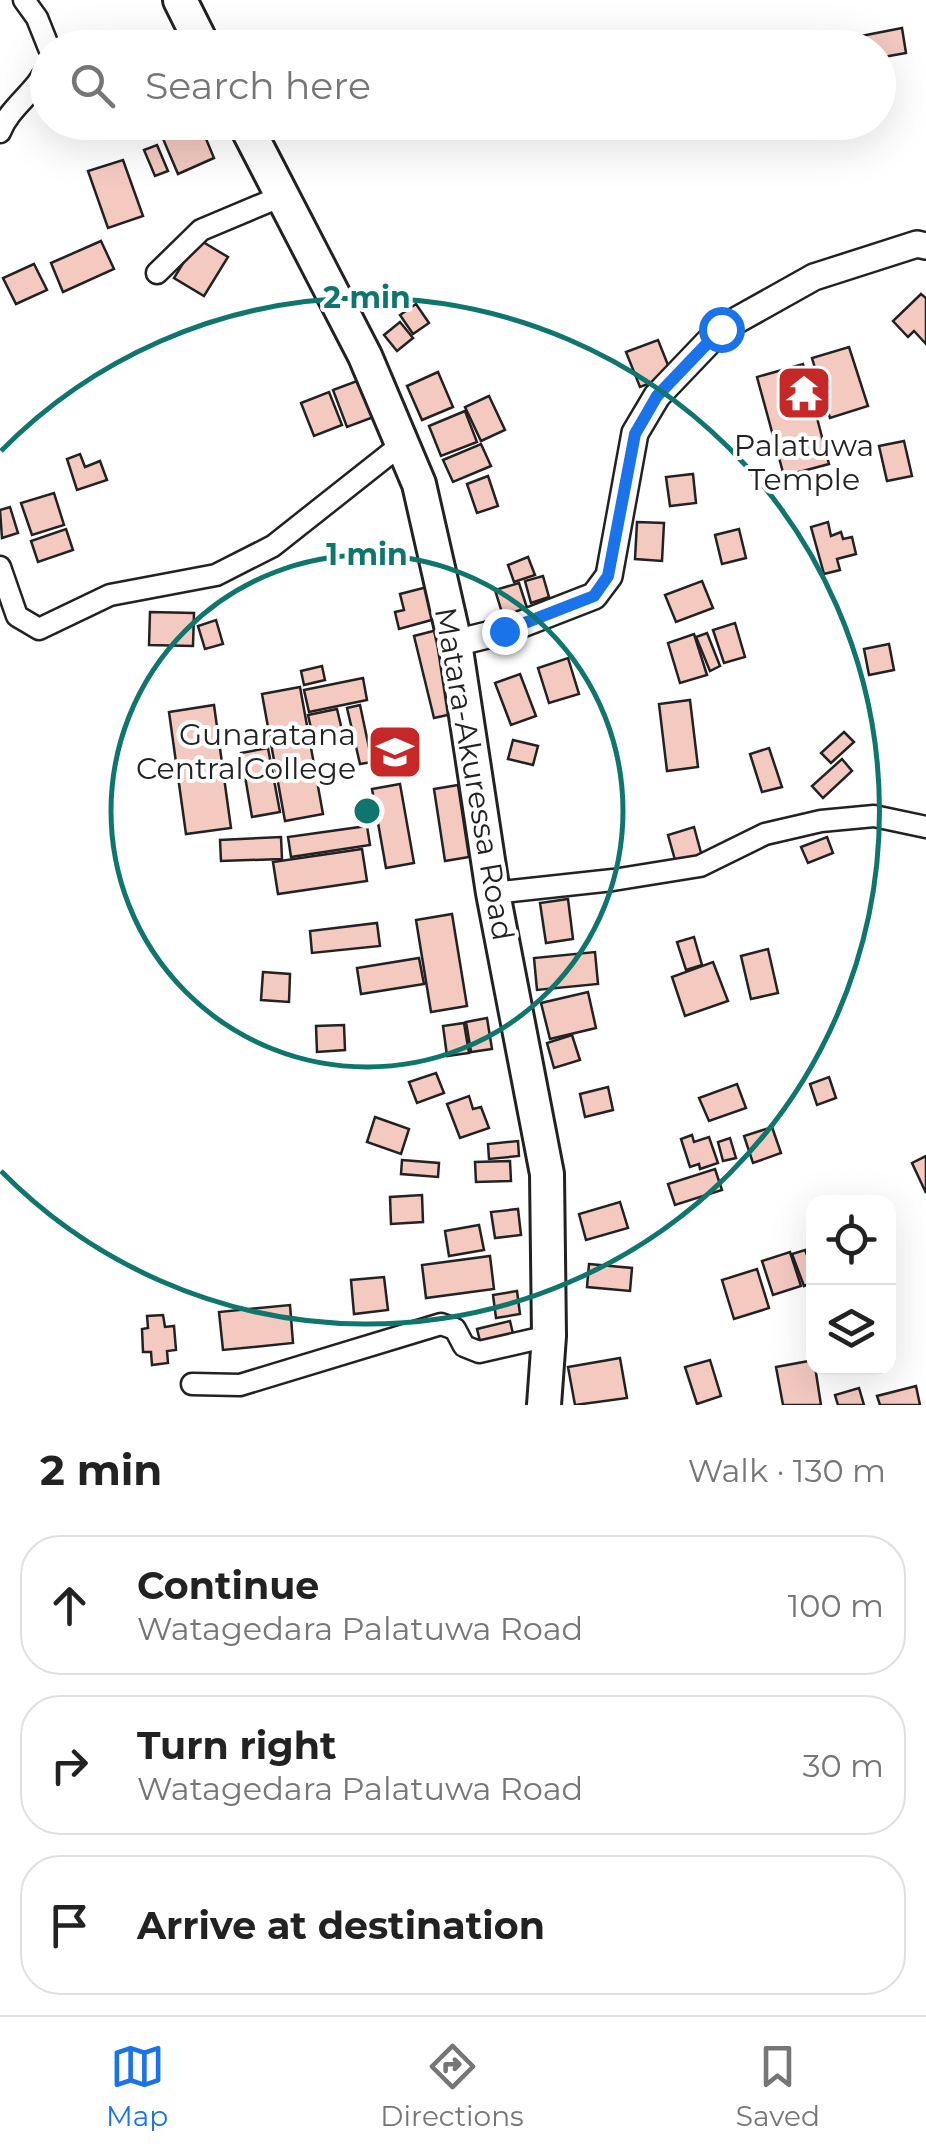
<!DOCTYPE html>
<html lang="en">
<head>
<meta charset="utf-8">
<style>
  :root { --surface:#fff; --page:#f2f2f2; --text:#222; --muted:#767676; --line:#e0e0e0; --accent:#1a73e8 }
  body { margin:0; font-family:Montserrat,sans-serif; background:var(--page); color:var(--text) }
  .controls { position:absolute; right:30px; bottom:30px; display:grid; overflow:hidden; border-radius:20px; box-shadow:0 10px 40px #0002 }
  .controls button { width:90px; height:90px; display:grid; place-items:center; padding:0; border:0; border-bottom:2px solid var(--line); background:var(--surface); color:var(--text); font:50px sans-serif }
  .stop { position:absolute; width:30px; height:30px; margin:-22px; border:8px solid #1a73e8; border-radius:50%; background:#fff }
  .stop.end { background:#1a73e8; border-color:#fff; box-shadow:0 2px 10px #0008 }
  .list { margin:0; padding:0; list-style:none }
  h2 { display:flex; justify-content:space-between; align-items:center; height:130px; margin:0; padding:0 40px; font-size:42px }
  h2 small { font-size:32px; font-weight:400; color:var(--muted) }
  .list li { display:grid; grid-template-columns:65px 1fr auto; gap:30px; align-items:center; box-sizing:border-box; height:140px; margin:0 20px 20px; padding:0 20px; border:2px solid var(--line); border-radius:40px }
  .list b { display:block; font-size:38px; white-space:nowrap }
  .list p { margin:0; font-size:32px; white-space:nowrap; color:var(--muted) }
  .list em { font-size:32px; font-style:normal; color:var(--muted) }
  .icon { flex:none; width:55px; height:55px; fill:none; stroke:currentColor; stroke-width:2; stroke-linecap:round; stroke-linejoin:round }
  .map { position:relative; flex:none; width:926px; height:1405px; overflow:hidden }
  .search { position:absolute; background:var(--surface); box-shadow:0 10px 40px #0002; left:30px; right:30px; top:30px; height:110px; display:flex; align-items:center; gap:25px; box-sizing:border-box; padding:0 35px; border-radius:55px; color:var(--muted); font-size:38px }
  .sheet { height:610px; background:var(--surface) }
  nav { display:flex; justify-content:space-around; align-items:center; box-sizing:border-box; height:140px; border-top:2px solid var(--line); background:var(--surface); font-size:28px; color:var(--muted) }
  nav a { display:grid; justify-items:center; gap:5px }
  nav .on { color:var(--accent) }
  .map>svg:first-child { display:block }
</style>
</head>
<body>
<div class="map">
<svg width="926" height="1405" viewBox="0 0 926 1405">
  <rect width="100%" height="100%" fill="#fff"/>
  <g fill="#f3c9c0" stroke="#222" stroke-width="2.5">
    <path d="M 902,28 L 906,53 L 878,58 L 878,48 L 858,48 L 856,37 Z"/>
    <path d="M 187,122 L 199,122 L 214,158 L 178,174 L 161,134 Z"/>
    <path d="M 157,145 L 168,171 L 155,176 L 144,150 Z"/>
    <path d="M 123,160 L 143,216 L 108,228 L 88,171 Z"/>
    <path d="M 198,239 L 228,257 L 204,296 L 174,278 Z"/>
    <path d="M 101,241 L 114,269 L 63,292 L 51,263 Z"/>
    <path d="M 34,264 L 47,290 L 16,304 L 3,278 Z"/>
    <path d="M 921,294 L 926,298 L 926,344 L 914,331 L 908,337 L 893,321 Z"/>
    <path d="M 416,304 L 429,323 L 413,334 L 400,315 Z"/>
    <path d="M 400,322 L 413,338 L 397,351 L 384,335 Z"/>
    <path d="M 658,340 L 672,375 L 640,387 L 626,352 Z"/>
    <path d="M 849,347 L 868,406 L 830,418 L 812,358 Z"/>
    <path d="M 803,364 L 829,464 L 784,476 L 757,377 Z"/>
    <path d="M 438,372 L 453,407 L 422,420 L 407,386 Z"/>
    <path d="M 365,378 L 379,415 L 347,427 L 333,390 Z"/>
    <path d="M 329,392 L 342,425 L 314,436 L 301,403 Z"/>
    <path d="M 489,396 L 505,430 L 481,441 L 465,407 Z"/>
    <path d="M 465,411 L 477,442 L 441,456 L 429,426 Z"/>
    <path d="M 904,441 L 912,476 L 887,481 L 879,446 Z"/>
    <path d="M 481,444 L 491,466 L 453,482 L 443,460 Z"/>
    <path d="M 80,454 L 85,467 L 100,461 L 107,480 L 77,490 L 67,459 Z"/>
    <path d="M 693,474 L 696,503 L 670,506 L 666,477 Z"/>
    <path d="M 488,476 L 498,506 L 477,513 L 467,484 Z"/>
    <path d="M 54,493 L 64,525 L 32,535 L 21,503 Z"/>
    <path d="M 10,507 L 18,533 L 2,538 L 0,510 Z"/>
    <path d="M 637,522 L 664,523 L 662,561 L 635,559 Z"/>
    <path d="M 828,522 L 831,536 L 841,532 L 843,539 L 852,537 L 856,554 L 837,559 L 840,570 L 824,574 L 811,527 Z"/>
    <path d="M 66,529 L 73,550 L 38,562 L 31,541 Z"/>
    <path d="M 739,529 L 746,558 L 722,564 L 715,535 Z"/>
    <path d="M 528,557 L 535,575 L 514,582 L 508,565 Z"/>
    <path d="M 543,576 L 549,597 L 531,603 L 525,581 Z"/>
    <path d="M 702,581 L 713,608 L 676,622 L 665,595 Z"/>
    <path d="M 519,583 L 528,611 L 504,619 L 495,590 Z"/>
    <path d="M 427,587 L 435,619 L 399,629 L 395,612 L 404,610 L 400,594 Z"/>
    <path d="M 150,612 L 194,613 L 193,646 L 149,645 Z"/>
    <path d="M 216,620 L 223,644 L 205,649 L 198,626 Z"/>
    <path d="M 735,623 L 745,657 L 724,663 L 713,630 Z"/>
    <path d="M 441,629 L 461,712 L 434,718 L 414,636 Z"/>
    <path d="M 707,633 L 720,666 L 710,671 L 696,637 Z"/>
    <path d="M 694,634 L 707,675 L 680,683 L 668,643 Z"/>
    <path d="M 889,644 L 894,670 L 869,675 L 864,649 Z"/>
    <path d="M 568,658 L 579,694 L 549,703 L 538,668 Z"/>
    <path d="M 322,666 L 325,680 L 304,685 L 301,671 Z"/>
    <path d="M 520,674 L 536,716 L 511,725 L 495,683 Z"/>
    <path d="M 363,678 L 367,700 L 309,712 L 304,690 Z"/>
    <path d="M 300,687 L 323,814 L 285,821 L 262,694 Z"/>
    <path d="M 690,700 L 698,767 L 667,771 L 659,704 Z"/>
    <path d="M 214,705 L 231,828 L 186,834 L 169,712 Z"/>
    <path d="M 360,705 L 372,762 L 360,764 L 347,708 Z"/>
    <path d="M 337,709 L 342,730 L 313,737 L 308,715 Z"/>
    <path d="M 844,732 L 854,742 L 831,763 L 821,753 Z"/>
    <path d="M 513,740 L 538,746 L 533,765 L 508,759 Z"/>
    <path d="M 268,748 L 280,812 L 252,817 L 241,753 Z"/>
    <path d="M 769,748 L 782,787 L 762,792 L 750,754 Z"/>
    <path d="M 842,759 L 852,771 L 823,798 L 812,786 Z"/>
    <path d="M 400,784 L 414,863 L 386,868 L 372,789 Z"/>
    <path d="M 458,785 L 469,857 L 445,861 L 434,789 Z"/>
    <path d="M 367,826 L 370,845 L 291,857 L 288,837 Z"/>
    <path d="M 694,827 L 703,860 L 677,867 L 668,835 Z"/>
    <path d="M 281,837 L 282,859 L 221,861 L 220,840 Z"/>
    <path d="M 827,837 L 833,853 L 808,863 L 801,847 Z"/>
    <path d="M 362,849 L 367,881 L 278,894 L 273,862 Z"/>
    <path d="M 568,899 L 573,939 L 546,943 L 540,903 Z"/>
    <path d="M 452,914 L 467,1006 L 431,1012 L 416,920 Z"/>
    <path d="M 377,923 L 380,946 L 312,953 L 310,931 Z"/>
    <path d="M 694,937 L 702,965 L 686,970 L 677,942 Z"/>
    <path d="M 768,949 L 778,993 L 751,999 L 741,956 Z"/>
    <path d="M 595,952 L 598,984 L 537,990 L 534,958 Z"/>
    <path d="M 419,958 L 424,984 L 361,994 L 357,968 Z"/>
    <path d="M 713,962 L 728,1001 L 685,1016 L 672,977 Z"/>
    <path d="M 263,972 L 290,974 L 289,1002 L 261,1000 Z"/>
    <path d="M 588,992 L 596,1028 L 550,1039 L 541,1003 Z"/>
    <path d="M 487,1018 L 492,1049 L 471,1052 L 466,1022 Z"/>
    <path d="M 464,1023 L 469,1053 L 447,1056 L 443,1026 Z"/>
    <path d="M 344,1025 L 345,1050 L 317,1052 L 316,1026 Z"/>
    <path d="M 572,1035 L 580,1060 L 554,1068 L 547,1043 Z"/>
    <path d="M 436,1073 L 444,1093 L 417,1103 L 409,1082 Z"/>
    <path d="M 829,1077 L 836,1098 L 817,1105 L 810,1084 Z"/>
    <path d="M 737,1084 L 746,1108 L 709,1121 L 699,1098 Z"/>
    <path d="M 608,1087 L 613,1110 L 585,1117 L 580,1094 Z"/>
    <path d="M 469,1096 L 473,1109 L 481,1107 L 489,1128 L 460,1138 L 447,1104 Z"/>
    <path d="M 375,1117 L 409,1129 L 401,1154 L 367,1142 Z"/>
    <path d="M 772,1127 L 781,1153 L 753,1163 L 744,1136 Z"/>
    <path d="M 692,1135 L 694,1142 L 709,1137 L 718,1163 L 700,1169 L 699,1164 L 690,1167 L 681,1139 Z"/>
    <path d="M 730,1138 L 736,1158 L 723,1161 L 718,1142 Z"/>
    <path d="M 518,1141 L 519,1156 L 489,1159 L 488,1144 Z"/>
    <path d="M 926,1156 L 926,1193 L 912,1163 Z"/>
    <path d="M 402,1160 L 439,1163 L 438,1177 L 401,1174 Z"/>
    <path d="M 510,1161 L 511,1181 L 476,1182 L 475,1162 Z"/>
    <path d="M 715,1169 L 722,1190 L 675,1205 L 668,1184 Z"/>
    <path d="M 422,1195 L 423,1222 L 391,1224 L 390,1197 Z"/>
    <path d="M 620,1202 L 628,1228 L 586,1240 L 579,1214 Z"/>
    <path d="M 518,1209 L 521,1235 L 495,1238 L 491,1212 Z"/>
    <path d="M 479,1225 L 484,1250 L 449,1256 L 445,1231 Z"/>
    <path d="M 805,1250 L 814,1272 L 814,1282 L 804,1286 L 792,1254 Z"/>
    <path d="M 790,1252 L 801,1286 L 773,1295 L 762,1261 Z"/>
    <path d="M 490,1256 L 494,1289 L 426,1298 L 422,1265 Z"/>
    <path d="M 589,1264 L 632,1268 L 630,1291 L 587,1287 Z"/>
    <path d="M 757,1269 L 769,1308 L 734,1319 L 722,1280 Z"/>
    <path d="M 384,1277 L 388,1310 L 354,1314 L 351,1280 Z"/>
    <path d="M 517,1291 L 520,1314 L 496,1318 L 493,1295 Z"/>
    <path d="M 290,1305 L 293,1343 L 223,1350 L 219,1312 Z"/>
    <path d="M 163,1315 L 165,1327 L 174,1326 L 176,1350 L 167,1351 L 168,1363 L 152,1365 L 151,1352 L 143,1352 L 142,1329 L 148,1328 L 147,1316 Z"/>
    <path d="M 510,1321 L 514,1338 L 481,1345 L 477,1329 Z"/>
    <path d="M 620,1358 L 627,1398 L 575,1405 L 568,1367 Z"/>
    <path d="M 710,1360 L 721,1396 L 697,1404 L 685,1367 Z"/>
    <path d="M 814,1360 L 821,1405 L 783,1405 L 776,1367 Z"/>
    <path d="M 916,1386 L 920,1405 L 880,1405 L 877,1396 Z"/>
    <path d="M 859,1388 L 864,1405 L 838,1405 L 835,1395 Z"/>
  </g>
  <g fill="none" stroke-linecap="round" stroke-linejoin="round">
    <g stroke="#222" stroke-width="25">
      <g id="minor">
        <path d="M 24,0 L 37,18 L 49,48"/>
        <path d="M 0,132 C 10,106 38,91 48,65"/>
        <path d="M 157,273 L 201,230 L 282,196"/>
        <path d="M 0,567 L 17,616 L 39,629 L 110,595 L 216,575 L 273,546 L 402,444"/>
        <path d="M 493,893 L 613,880 L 700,866 L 765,834 L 821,821 L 874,816 L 926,827"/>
        <path d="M 192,1384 L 240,1385 L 441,1324 L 455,1329 L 464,1346 L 479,1352 L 549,1336"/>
      </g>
    </g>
    <g stroke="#222" stroke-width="30">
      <path id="tertiary" d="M 455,643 L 504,631 L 594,596 L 609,576 L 635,433 L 657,396 L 721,329 L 814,277 L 917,244 L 926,246"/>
    </g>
    <g stroke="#222" stroke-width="38">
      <g id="trunk">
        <path d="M 180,0 L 204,48"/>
        <path d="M 244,122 L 365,356 L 419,484 L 455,643 L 493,893 L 547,1174 L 549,1336 L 544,1405"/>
      </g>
    </g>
    <use href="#minor" stroke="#fff" stroke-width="20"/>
    <use href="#tertiary" stroke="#fff" stroke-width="25"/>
    <use href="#trunk" stroke="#fff" stroke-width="32"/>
  </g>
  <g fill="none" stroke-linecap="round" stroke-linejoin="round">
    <path stroke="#1a73e8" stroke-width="12" d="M 504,631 L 594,596 L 608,576 L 635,434 L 657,396 L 721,329"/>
  </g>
  <g fill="none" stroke="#0f766e" stroke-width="5">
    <circle cx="367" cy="811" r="256"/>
    <path d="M1 451A513 513 0 1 1 1 1171"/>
  </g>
  <defs>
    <g id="temple-square" transform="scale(2.875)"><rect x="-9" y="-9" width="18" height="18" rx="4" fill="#c62828" stroke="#fff"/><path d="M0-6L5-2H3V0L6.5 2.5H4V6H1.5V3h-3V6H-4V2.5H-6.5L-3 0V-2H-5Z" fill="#fff"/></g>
    <g id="school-square" transform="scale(2.875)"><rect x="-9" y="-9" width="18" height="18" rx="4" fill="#c62828" stroke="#fff"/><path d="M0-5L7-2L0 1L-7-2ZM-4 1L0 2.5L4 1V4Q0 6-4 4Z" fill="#fff"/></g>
  </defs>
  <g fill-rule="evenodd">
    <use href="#temple-square" x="804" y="393"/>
    <use href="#school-square" x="395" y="752"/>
  </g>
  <g text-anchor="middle" stroke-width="8" stroke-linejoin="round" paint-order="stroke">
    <g font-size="30" fill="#222" stroke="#fff">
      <text x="804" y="456">Palatuwa<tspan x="804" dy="34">Temple</tspan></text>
      <text x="356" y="745" text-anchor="end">Gunaratana<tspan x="356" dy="34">CentralCollege</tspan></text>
    </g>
    <g font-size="30" fill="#222" stroke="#fff">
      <text transform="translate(474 774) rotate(80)" y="10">Matara-Akuressa Road</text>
    </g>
  </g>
  <circle cx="367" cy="811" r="15" fill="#0f766e" stroke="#fff" stroke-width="5"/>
  <g font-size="30" text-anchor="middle" font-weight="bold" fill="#0f766e" stroke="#fff" stroke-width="8" stroke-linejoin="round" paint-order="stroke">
    <text x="367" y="308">2 min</text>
    <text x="367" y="565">1 min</text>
  </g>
</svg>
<div class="controls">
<button><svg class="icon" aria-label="locate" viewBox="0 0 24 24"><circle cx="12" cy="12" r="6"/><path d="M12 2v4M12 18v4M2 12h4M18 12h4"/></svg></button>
<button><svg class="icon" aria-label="layers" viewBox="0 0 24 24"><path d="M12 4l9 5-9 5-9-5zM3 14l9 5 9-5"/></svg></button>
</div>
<div class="stop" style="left:721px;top:329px"></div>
<div class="stop end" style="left:504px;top:631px"></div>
<div class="search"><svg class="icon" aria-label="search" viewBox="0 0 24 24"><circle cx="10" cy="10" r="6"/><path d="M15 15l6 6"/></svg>Search here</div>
</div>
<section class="sheet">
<h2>2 min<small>Walk · 130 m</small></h2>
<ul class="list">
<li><svg class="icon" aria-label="ahead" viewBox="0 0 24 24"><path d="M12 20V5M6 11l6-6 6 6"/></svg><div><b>Continue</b><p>Watagedara Palatuwa Road</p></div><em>100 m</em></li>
<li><svg class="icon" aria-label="right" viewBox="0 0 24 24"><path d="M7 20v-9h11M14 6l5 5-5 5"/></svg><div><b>Turn right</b><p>Watagedara Palatuwa Road</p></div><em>30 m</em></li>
<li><svg class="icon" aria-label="arrive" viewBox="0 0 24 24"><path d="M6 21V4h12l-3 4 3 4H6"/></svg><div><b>Arrive at destination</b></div></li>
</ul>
</section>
<nav>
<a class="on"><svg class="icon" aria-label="map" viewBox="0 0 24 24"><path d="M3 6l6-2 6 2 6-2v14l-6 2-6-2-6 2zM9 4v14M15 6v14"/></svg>Map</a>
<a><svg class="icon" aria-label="directions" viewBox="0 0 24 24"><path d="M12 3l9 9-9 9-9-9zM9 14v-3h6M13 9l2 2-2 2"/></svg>Directions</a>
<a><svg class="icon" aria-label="saved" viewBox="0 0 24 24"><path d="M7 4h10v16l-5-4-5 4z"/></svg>Saved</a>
</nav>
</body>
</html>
